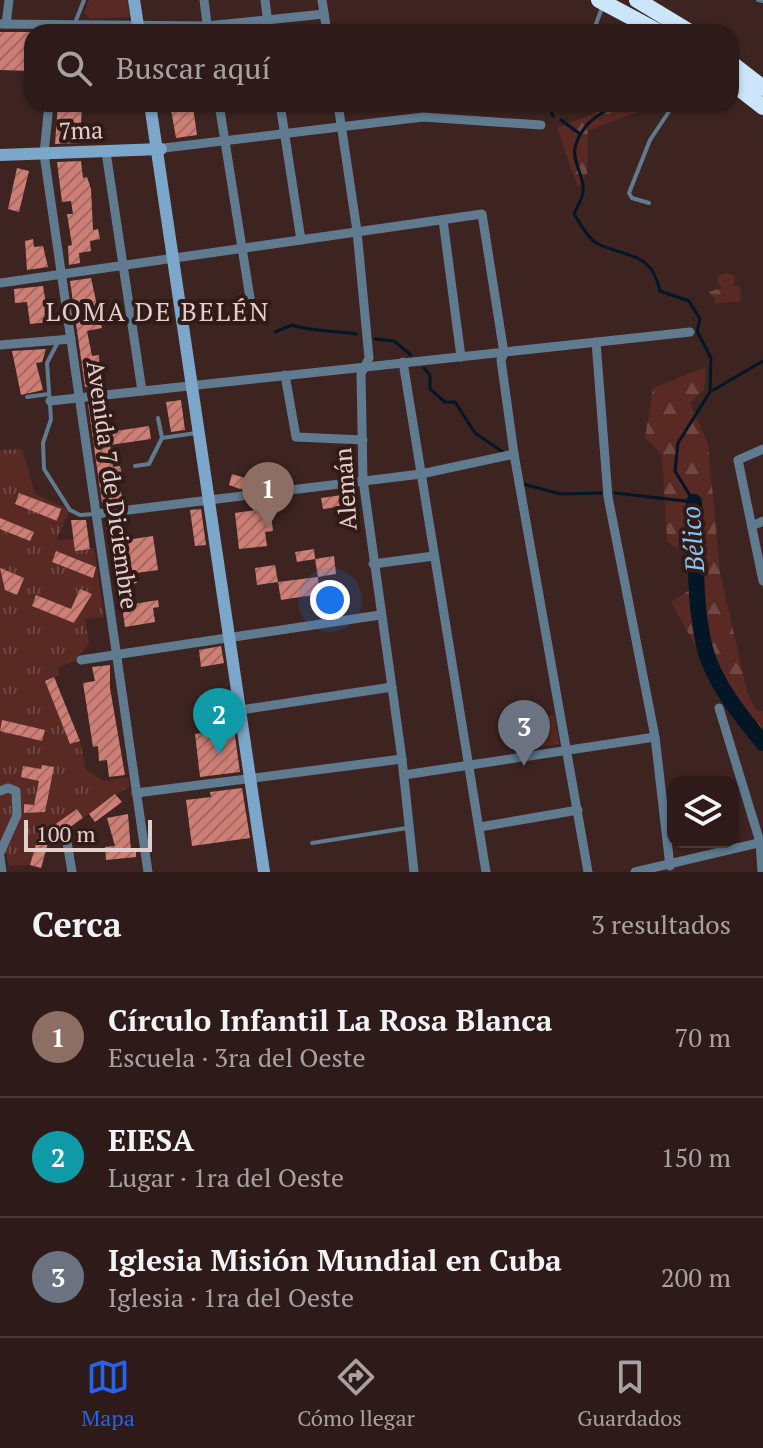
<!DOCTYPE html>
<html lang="es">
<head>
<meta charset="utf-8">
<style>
  :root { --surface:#2e1b19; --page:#362422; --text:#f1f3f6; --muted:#a7a1a2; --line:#493938; --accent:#2563eb }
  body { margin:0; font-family:"PT Serif",serif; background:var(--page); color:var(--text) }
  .controls { position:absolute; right:24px; bottom:24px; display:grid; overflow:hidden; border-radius:16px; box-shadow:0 2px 6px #0004 }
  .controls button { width:72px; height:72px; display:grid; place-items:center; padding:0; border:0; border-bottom:2px solid var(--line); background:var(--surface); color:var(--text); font:40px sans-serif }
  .scale { position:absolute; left:24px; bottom:20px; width:128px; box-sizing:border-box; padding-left:8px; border:4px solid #e0cfcd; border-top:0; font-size:22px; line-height:28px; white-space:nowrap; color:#e0cfcd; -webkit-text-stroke:6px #321a17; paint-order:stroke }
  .you { position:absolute; left:330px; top:600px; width:28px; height:28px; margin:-20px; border:6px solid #fff; border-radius:50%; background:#1a73e8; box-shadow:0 0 0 12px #1a73e833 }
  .badge { display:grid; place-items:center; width:52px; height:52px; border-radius:50%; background:var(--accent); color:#fff; font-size:26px; font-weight:700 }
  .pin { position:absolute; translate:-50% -66px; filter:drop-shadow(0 2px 4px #0008) }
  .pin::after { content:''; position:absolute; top:42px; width:28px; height:24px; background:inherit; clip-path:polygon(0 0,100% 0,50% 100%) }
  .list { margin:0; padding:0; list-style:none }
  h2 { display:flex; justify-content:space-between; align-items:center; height:104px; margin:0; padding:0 32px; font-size:34px }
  h2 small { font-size:26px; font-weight:400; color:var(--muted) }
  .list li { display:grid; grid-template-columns:52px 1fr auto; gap:24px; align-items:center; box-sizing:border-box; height:120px; padding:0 32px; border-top:2px solid var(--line) }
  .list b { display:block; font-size:30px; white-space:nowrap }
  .list p { margin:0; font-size:26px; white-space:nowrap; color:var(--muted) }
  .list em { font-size:26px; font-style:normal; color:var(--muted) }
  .icon { flex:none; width:44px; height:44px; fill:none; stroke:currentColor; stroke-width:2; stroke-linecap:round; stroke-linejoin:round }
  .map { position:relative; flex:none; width:763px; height:872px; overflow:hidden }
  .search { position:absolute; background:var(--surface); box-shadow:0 2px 6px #0004; left:24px; right:24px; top:24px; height:88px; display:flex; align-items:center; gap:20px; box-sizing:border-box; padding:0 28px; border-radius:24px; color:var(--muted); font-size:30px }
  .sheet { height:464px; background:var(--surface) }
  nav { display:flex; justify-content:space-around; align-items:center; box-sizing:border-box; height:112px; border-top:2px solid var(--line); background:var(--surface); font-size:22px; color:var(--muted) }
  nav a { display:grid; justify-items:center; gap:4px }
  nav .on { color:var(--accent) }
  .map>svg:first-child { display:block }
</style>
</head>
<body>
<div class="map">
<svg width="763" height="872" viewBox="0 0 763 872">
  <defs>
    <pattern id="grass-tufts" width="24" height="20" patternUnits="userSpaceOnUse" patternTransform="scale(2)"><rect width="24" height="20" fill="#592924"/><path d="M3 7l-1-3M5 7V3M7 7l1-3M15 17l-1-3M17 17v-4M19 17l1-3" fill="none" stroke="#714743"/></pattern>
    <pattern id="forest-firs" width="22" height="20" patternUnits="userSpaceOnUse" patternTransform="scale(2)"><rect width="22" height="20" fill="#592924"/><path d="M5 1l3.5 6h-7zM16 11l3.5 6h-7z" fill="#714743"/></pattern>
    <pattern id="building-hatch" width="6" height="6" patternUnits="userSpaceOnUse" patternTransform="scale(2)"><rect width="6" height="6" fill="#cd7e75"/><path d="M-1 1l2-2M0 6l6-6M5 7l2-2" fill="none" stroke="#a46b64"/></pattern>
  </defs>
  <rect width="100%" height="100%" fill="#3d2421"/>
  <g fill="url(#grass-tufts)">
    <path d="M 22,449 L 35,494 L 70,510 L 57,540 L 74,539 L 76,551 L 94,548 L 104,617 L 85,619 L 89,644 L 74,662 L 58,667 L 60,675 L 45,681 L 70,744 L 80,741 L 86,770 L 104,781 L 128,777 L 129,786 L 83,818 L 77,810 L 50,828 L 56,837 L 39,834 L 30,865 L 9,866 L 6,853 L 0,846 L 0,450 Z"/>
    <path d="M 554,715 L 559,744 L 517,751 L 512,722 Z"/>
  </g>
  <g fill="url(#forest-firs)">
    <path d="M 601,104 L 646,104 L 642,110 L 588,131 L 587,173 L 578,188 L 557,128 L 593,114 Z"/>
    <path d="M 727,273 L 735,276 L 734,286 L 740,286 L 741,301 L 714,304 L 715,299 L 709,292 L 722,288 L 717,282 L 719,275 Z"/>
    <path d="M 706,367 L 704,390 L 690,403 L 708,444 L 720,572 L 747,691 L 756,710 L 763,711 L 763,749 L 735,717 L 671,602 L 693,588 L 688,556 L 667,542 L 662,455 L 645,438 L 653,388 Z"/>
  </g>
  <path fill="#592924" d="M 89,0 L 127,0 L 130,17 L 90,19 L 84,13 Z"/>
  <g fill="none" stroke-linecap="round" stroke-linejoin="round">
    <g stroke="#031625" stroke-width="3">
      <path d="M 533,104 L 551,111 L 553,116"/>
      <path d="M 644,104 L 641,108 C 615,98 581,120 575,148 C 572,162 585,177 583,191 C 583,198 577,207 574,214 C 580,223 588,239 598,244 C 628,258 651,251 660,291 L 689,301 L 700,319 L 697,331 L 711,358 L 710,392"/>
      <path d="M 561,120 L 580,134"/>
      <path d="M 275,332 L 292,325 C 313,332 334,330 356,334"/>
      <path d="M 375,339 L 394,341 L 411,355"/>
      <path d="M 424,368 L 430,375 L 430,389 L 445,402 L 455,402 L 475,433 L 503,452"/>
      <path d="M 523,484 L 561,494 L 601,493"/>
      <path d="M 615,493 L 694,502"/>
      <path d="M 694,502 L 675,471 L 678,443 L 710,392 L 763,361"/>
    </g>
    <path stroke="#031625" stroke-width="16" d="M 694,502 C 697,551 693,602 705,649 C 714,683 741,716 763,743"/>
  </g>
  <g fill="url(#building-hatch)">
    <path d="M 0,32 L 32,32 L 32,71 L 0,70 Z"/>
    <path d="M 58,104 L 82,104 L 80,143 L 55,144 Z"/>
    <path d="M 170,104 L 193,107 L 197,135 L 176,138 Z"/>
    <path d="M 81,161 L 83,178 L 87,177 L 91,189 L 93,230 L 98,229 L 100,239 L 90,241 L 91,251 L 79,253 L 80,263 L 69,265 L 68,246 L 72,245 L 67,214 L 73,214 L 71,201 L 62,202 L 57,162 Z"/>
    <path d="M 17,168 L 29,171 L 19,212 L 8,209 Z"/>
    <path d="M 33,239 L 34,247 L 43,246 L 48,267 L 27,270 L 25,241 Z"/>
    <path d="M 91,278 L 102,328 L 87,331 L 92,356 L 99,355 L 100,385 L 85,387 L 70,281 Z"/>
    <path d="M 43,286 L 49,322 L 30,324 L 27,302 L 15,303 L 14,289 Z"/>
    <path d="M 46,349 L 42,362 L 36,363 L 43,390 L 21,395 L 12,351 Z"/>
    <path d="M 181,400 L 185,430 L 171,432 L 166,402 Z"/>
    <path d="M 97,403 L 102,433 L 149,426 L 151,439 L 110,445 L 113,467 L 120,466 L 122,475 L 116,476 L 123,500 L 102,503 L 88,404 Z"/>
    <path d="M 256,466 L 272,470 L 267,485 L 240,489 L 229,485 L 232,474 L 252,480 Z"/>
    <path d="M 19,493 L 61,509 L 57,521 L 15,504 Z"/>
    <path d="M 356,493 L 358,504 L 323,509 L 321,498 Z"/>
    <path d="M 201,509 L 206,545 L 195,546 L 190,510 Z"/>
    <path d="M 262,509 L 263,515 L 271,514 L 273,531 L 265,532 L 267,546 L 239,549 L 235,513 Z"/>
    <path d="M 0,518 L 34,532 L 30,541 L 0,529 Z"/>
    <path d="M 123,518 L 126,540 L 153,536 L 158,570 L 136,573 L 137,583 L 117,587 L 105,520 Z"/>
    <path d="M 71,520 L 86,520 L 90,549 L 75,551 Z"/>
    <path d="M 314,549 L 315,559 L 334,556 L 336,574 L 318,577 L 320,594 L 281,600 L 278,582 L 257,585 L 255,568 L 275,565 L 278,582 L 318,577 L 315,559 L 297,562 L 295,552 Z"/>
    <path d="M 56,551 L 96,567 L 93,578 L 52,562 Z"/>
    <path d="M 0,568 L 24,578 L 17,595 L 5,590 Z"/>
    <path d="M 80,589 L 92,594 L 74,623 L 32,606 L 36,595 L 71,609 Z"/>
    <path d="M 158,600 L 159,607 L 153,608 L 155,622 L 125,627 L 122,606 Z"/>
    <path d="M 221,646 L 224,663 L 201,667 L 199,650 Z"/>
    <path d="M 110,665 L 110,688 L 125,775 L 109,777 L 107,760 L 99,761 L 98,746 L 93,747 L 83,683 L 95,681 L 92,667 Z"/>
    <path d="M 54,677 L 80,741 L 70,744 L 45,681 Z"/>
    <path d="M 2,720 L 45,730 L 42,741 L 0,731 Z"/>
    <path d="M 234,729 L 240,772 L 200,777 L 195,734 Z"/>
    <path d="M 42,765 L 54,767 L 45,812 L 24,813 L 24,804 L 34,805 L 39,781 L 21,777 L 23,766 L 41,769 Z"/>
    <path d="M 242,788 L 250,838 L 192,846 L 186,800 L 211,797 L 210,792 Z"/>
    <path d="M 115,794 L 122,802 L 95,822 L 89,814 Z"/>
    <path d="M 77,809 L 83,818 L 56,837 L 50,828 Z"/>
    <path d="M 128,814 L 131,851 L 136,850 L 136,857 L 106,860 L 105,847 L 115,846 L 107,818 Z"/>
    <path d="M 39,833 L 50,836 L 41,868 L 30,865 Z"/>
  </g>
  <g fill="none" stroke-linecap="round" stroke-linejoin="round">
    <g stroke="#607b90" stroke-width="4">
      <path d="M 758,0 L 763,1"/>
      <path d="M 75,23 L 84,0"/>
      <path d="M 593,32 L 602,8"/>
      <path d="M 649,203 L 632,198 L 629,193 L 650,140 L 674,104"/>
      <path d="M 59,340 L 47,363 L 51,419 L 43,443 L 44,469 L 70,510 L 80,515 L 94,514"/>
      <path d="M 27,397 L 49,394"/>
      <path d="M 101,398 L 106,427"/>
      <path d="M 158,418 L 162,438"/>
      <path d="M 135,466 L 149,464 L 162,438 L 196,433"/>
      <path d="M 312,843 L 407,828"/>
    </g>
    <g stroke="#607b90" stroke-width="9">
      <path d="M 204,0 L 208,32"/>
      <path d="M 265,0 L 269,32"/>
      <path d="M 322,0 L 327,32"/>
      <path d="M 0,24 L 207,26 L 324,14"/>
      <path d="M 6,24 L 9,0"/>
      <path d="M 49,104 L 44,154 L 148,872"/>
      <path d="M 219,104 L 250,298"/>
      <path d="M 280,104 L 301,240"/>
      <path d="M 338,104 L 357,231 L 369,358 L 361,374 L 363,480 L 402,759 L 414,872"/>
      <path d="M 164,148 L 423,117 L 541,125"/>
      <path d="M 106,152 L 142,391"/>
      <path d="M 443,220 L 461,357"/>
      <path d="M 0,283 L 482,214 L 504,353 L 501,360 L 514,454 L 588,872"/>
      <path d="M 596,342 L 608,497 L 655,737 L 670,866"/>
      <path d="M 0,345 L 71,339"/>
      <path d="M 403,362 L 486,872"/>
      <path d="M 285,375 L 296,437 L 363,440"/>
      <path d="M 50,401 L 690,332"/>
      <path d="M 763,449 L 738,460 L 763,581"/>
      <path d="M 96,514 L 421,474 L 514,454"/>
      <path d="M 752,526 L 763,521"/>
      <path d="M 373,564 L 434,556"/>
      <path d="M 81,660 L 380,615"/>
      <path d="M 719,708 L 760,842 L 762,872"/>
      <path d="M 247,709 L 392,687"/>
      <path d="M 404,775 L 655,737"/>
      <path d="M 0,791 L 8,788 L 16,791 L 17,815 L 0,853"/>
      <path d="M 136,793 L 402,759"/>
      <path d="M 480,827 L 578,810"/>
      <path d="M 67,842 L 72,872"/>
      <path d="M 0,857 L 2,872"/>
      <path d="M 635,872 L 763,842"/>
    </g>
    <g stroke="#7da7ca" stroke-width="12">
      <path d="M 134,0 L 139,32"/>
      <path d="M 150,104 L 264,872"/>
      <path d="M 0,155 L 161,149"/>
    </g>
    <g stroke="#cbe5fa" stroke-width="16">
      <path d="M 599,0 L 659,32"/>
      <path d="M 637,0 L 690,32"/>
      <path d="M 731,63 L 763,88"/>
      <path d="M 731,82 L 763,107"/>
    </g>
  </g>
  <g text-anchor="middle" stroke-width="8" stroke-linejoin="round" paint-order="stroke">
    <g font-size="24" fill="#e0cfcd" stroke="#321a17">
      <text transform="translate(81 131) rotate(-2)" y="8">7ma</text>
      <text transform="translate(112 485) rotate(82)" y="8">Avenida 7 de Diciembre</text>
      <text transform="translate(346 489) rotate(-94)" y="8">Alemán</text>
    </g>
    <g font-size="26" letter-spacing="2" fill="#e0cfcd" stroke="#321a17">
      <text x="158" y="321">LOMA DE BELÉN</text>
    </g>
    <g font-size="26" font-style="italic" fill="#80c6fc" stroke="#321a17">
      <text transform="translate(693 539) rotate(-94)" y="9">Bélico</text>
    </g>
  </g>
</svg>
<div class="controls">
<button><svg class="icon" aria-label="layers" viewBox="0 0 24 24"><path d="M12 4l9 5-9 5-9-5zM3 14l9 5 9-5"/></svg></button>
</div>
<div class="scale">100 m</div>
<div class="you"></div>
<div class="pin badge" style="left:268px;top:528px;background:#8d6e63">1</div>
<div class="pin badge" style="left:219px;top:754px;background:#0f9aa8">2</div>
<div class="pin badge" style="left:524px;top:766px;background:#6b7280">3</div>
<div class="search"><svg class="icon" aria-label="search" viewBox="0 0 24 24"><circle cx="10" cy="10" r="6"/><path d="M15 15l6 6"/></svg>Buscar aquí</div>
</div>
<section class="sheet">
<h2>Cerca<small>3 resultados</small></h2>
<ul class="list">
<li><span class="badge" style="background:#8d6e63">1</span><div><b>Círculo Infantil La Rosa Blanca</b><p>Escuela · 3ra del Oeste</p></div><em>70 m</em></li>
<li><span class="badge" style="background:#0f9aa8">2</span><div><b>EIESA</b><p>Lugar · 1ra del Oeste</p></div><em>150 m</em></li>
<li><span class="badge" style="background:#6b7280">3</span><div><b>Iglesia Misión Mundial en Cuba</b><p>Iglesia · 1ra del Oeste</p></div><em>200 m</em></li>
</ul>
</section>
<nav>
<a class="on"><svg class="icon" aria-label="map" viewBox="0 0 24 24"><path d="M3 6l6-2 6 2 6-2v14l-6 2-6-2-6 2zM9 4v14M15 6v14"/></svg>Mapa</a>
<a><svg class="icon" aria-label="directions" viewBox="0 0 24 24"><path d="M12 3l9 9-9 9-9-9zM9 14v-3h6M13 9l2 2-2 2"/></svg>Cómo llegar</a>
<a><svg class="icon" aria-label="saved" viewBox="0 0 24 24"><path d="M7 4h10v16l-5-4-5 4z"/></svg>Guardados</a>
</nav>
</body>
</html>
